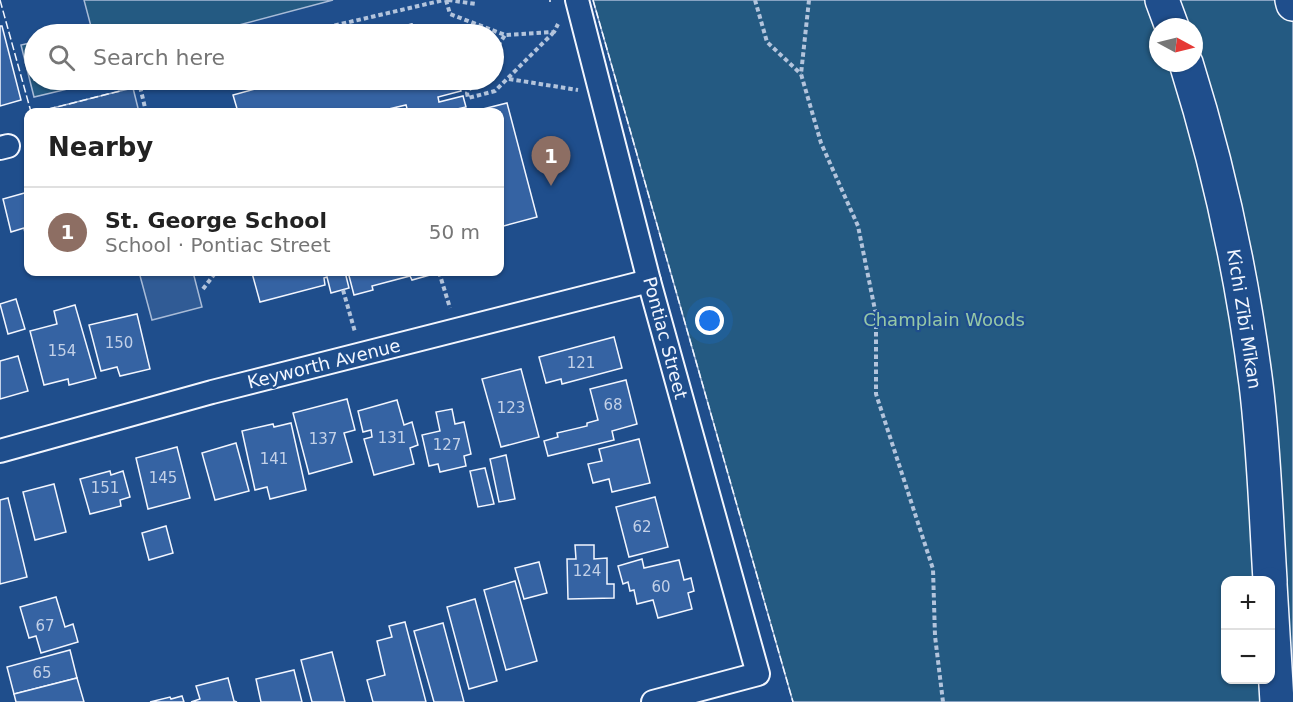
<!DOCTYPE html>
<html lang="en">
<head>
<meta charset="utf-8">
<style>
  :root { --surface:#fff; --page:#f2f2f2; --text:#222; --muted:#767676; --line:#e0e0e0; --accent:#d93025 }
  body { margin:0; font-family:"DejaVu Sans",sans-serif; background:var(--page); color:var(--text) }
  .controls { position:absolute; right:18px; bottom:18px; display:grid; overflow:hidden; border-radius:12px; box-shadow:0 2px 4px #0004 }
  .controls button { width:54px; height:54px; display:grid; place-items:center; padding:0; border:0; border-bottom:2px solid var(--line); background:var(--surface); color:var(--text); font:30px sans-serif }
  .compass { position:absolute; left:1149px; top:18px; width:54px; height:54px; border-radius:50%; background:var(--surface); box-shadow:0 2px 4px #0004; rotate:97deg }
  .you { position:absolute; left:710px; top:321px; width:21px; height:21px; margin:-15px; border:4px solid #fff; border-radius:50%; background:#1a73e8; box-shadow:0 0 0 9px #1a73e833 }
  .badge { display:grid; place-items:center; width:39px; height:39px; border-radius:50%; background:var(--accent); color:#fff; font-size:20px; font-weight:700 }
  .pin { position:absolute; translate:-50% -50px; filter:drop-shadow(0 2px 3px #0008) }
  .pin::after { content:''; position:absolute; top:32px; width:21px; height:18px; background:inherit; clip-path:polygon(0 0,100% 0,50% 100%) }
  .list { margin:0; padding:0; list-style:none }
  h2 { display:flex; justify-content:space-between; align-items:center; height:78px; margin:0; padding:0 24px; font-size:26px }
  h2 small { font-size:20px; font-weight:400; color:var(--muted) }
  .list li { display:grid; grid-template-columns:39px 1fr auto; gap:18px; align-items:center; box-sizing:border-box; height:90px; padding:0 24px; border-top:2px solid var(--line) }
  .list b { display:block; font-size:22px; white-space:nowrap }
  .list p { margin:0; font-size:20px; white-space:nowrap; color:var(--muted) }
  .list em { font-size:20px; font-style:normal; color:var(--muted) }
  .icon { flex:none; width:33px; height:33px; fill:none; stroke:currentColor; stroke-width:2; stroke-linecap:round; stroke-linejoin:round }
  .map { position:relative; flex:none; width:1293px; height:702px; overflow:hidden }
  .search { position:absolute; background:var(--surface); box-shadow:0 2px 4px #0004; left:24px; top:24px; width:480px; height:66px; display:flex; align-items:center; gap:15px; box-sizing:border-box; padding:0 21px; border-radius:33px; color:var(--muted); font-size:22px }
  .panel { position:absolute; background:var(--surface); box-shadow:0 2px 4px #0004; left:24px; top:108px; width:480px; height:168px; border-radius:12px }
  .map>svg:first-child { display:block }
</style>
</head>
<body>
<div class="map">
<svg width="1293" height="702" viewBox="0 0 1293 702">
  <rect width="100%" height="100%" fill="#1f4e8c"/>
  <g fill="#245a82" stroke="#a8bbd7" stroke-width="1.5" fill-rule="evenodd">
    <path d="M 84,0 L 333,0 L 205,34 L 93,34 Z"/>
    <path d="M 593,0 L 1293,0 L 1293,702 L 793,702 ZM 1158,27 L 1194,27 L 1194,63 L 1158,63 ZM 1226,580 L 1270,580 L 1270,680 L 1226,680 Z"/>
    <path d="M 34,42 L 34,80 L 74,80 L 76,87 L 34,97 L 21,45 Z"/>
  </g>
  <g fill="#305b95" stroke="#a8bbd7" stroke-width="1.5">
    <path d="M 133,88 L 139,112 L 37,112 L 120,91 Z"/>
    <path d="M 139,272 L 193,272 L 202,307 L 152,320 Z"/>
  </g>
  <g fill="#3563a3" stroke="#f2f6ff" stroke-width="1.5">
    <path d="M 412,24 L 415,33 L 444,26 L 446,34 L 397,34 L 395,28 Z"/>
    <path d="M 0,26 L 2,26 L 21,100 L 0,106 Z"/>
    <path d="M 272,80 L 458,80 L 461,91 L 438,97 L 439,102 L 463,96 L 466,107 L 444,112 L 408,112 L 406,105 L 376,112 L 238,112 L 233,95 L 274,84 Z"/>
    <path d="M 507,103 L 537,217 L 500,227 L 500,112 L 471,112 Z"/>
    <path d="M 28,192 L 28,247 L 24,228 L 11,232 L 3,199 Z"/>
    <path d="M 258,272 L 348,272 L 345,272 L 349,288 L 331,293 L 327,277 L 324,278 L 325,285 L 260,302 L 252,273 Z"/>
    <path d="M 348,272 L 429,272 L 430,275 L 412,280 L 410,276 L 372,286 L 373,290 L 354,295 Z"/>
    <path d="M 16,299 L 25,329 L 8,334 L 0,304 Z"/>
    <path d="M 75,305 L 96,378 L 69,385 L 68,379 L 44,385 L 30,331 L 57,324 L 54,311 Z"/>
    <path d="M 137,314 L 150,369 L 120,376 L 117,367 L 101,371 L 89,325 Z"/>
    <path d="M 614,337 L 622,368 L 562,384 L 561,379 L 546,383 L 539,357 Z"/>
    <path d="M 18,356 L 28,391 L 0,399 L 0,361 Z"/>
    <path d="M 521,369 L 539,437 L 501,447 L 482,379 Z"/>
    <path d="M 626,380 L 637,424 L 612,431 L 614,440 L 548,456 L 544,441 L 558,437 L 557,433 L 587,426 L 587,423 L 598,420 L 590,389 Z"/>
    <path d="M 347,399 L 355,430 L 344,433 L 352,462 L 309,474 L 293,413 Z"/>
    <path d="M 397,400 L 404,425 L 412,422 L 418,445 L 410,448 L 414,464 L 374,475 L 364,439 L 372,437 L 371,430 L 363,432 L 358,411 Z"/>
    <path d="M 452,409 L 455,424 L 464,422 L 471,454 L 464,456 L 466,466 L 440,472 L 438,464 L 429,466 L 422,435 L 440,431 L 436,412 Z"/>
    <path d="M 291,423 L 306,490 L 270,499 L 267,487 L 255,490 L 242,431 L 273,424 L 274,427 Z"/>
    <path d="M 639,439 L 650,483 L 612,492 L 609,479 L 593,483 L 588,464 L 602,461 L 599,449 Z"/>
    <path d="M 236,443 L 249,491 L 215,500 L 202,453 Z"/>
    <path d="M 177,447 L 190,498 L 148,509 L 136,458 Z"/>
    <path d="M 506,455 L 515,499 L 499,502 L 490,459 Z"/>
    <path d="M 485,468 L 494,504 L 478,507 L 470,471 Z"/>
    <path d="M 110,471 L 111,475 L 123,471 L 130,497 L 120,500 L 121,506 L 90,514 L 80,479 Z"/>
    <path d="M 54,484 L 66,532 L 35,540 L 23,492 Z"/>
    <path d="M 655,497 L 668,547 L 629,557 L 616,507 Z"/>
    <path d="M 8,498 L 27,577 L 0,584 L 0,500 Z"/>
    <path d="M 166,526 L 173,553 L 149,560 L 142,533 Z"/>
    <path d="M 575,545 L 594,545 L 594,559 L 607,558 L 607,584 L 614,584 L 614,598 L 568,599 L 567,559 L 576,559 Z"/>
    <path d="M 642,559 L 644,568 L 679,560 L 684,580 L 691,578 L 694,591 L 688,593 L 692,609 L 658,618 L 653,600 L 637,604 L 634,590 L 630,591 L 628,582 L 623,584 L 618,566 Z"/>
    <path d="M 539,562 L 547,593 L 524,599 L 515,568 Z"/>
    <path d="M 515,581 L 537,661 L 506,670 L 484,590 Z"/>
    <path d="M 56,597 L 65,627 L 73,624 L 78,642 L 41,653 L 36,636 L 29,638 L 20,607 Z"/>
    <path d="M 475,599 L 497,681 L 469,689 L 447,607 Z"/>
    <path d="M 405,622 L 426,702 L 373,702 L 367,680 L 385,675 L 377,641 L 392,637 L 389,626 Z"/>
    <path d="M 443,623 L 464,702 L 434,702 L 414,631 Z"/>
    <path d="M 70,650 L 77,678 L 14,694 L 7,667 Z"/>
    <path d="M 332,652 L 345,702 L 312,702 L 301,660 Z"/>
    <path d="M 294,670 L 302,702 L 261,702 L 256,679 Z"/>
    <path d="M 77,678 L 84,702 L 16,702 L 14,694 Z"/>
    <path d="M 228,678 L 234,701 L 237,702 L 191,702 L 200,699 L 196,686 Z"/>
    <path d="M 182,696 L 184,702 L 150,702 L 170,697 L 171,699 Z"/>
  </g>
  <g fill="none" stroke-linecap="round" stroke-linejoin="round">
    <g stroke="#f2f6ff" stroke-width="26">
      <g id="street">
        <path d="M 577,0 L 649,281 L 758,674 L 653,702"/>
        <path d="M 0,148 L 8,146"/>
        <path d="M 0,451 L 212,392 L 649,281"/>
      </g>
    </g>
    <g stroke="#f2f6ff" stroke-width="36">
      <g id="highway">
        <path d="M 1162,0 L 1172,27"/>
        <path d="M 1292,0 L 1293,4"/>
        <path d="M 1186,63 C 1219,168 1242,275 1256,384 C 1264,449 1266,515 1270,580"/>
        <path d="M 1270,584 L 1277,702"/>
      </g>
    </g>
    <g stroke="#b3c4dc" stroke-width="4" stroke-dasharray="4.5 3" stroke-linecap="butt">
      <path d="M 446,0 L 450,14 L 505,35 L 554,32 L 558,24"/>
      <path d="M 448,0 L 476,4"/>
      <path d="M 755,0 L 767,42 L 801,74"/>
      <path d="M 809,0 L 801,74 L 821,143 L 858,226 L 876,315 L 876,394 L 933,569 L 935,636 L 943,702"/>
      <path d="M 298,34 L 444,0"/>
      <path d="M 494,52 L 505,35"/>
      <path d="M 509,79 L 578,90"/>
      <path d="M 140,80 L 139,82 L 146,112"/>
      <path d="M 476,80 L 467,93 L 468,98 L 495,91 L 553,33"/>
      <path d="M 439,272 L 450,308"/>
      <path d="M 203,289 L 216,272"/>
      <path d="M 343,290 L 355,332"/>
    </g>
    <use href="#street" stroke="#1f4e8c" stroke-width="22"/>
    <use href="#highway" stroke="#1f4e8c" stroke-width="33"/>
    <g stroke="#f2f6ff" stroke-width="1.5" stroke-dasharray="8 3" stroke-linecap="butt">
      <path d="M 0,0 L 31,112"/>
      <path d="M 550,0 L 550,2"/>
      <path d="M 593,0 L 793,702"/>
      <path d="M 37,112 L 120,91"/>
    </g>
  </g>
  <g text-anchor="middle" stroke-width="4.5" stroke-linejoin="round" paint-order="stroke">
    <g font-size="15" fill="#c3d1e8">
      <text x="119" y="348">150</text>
      <text x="62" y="356">154</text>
      <text x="581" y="368">121</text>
      <text x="613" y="410">68</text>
      <text x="511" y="413">123</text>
      <text x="392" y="443">131</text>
      <text x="323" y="444">137</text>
      <text x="447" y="450">127</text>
      <text x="274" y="464">141</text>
      <text x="163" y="483">145</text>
      <text x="105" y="493">151</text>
      <text x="642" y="532">62</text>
      <text x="587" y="576">124</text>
      <text x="661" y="592">60</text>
      <text x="45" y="631">67</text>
      <text x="42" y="678">65</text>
    </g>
    <g font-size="18" fill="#f2f6ff" stroke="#1f4e8c">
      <text transform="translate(1244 319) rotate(81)" y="6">Kichi Zībī Mīkan</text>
      <text transform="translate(665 338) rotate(75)" y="6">Pontiac Street</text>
      <text transform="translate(324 364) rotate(-14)" y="6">Keyworth Avenue</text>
    </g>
    <g font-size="18" fill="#97c8a6" stroke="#1f4e8c">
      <text x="944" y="326">Champlain Woods</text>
    </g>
  </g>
</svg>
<div class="controls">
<button>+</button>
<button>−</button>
</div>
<svg class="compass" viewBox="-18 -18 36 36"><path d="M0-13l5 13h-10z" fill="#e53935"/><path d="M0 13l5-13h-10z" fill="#767676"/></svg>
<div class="you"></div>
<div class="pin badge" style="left:551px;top:186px;background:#8d6e63">1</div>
<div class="search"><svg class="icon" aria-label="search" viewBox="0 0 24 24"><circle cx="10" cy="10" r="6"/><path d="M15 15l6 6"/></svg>Search here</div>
<section class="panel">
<h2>Nearby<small></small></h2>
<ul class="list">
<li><span class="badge" style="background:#8d6e63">1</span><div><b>St. George School</b><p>School · Pontiac Street</p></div><em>50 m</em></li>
</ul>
</section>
</div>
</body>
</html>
